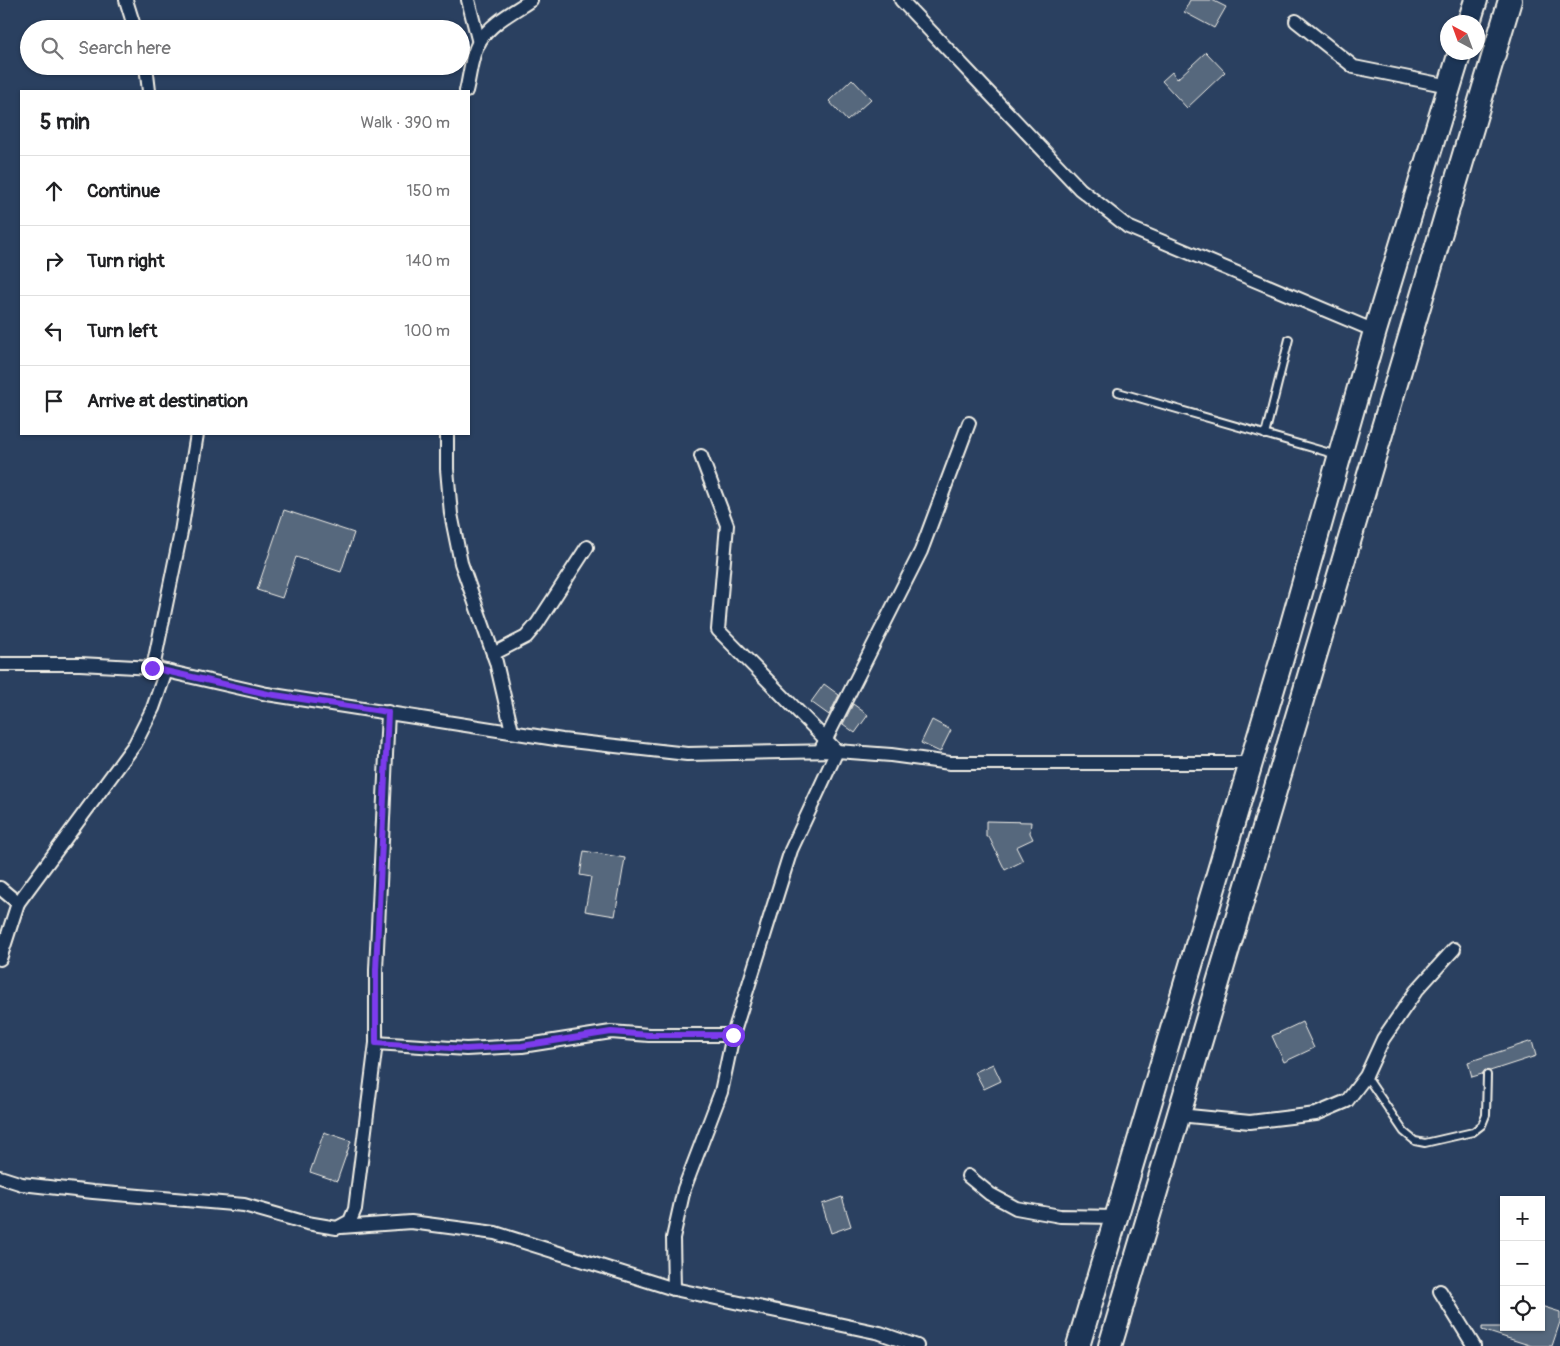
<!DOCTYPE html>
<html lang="en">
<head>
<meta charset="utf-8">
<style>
  :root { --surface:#fff; --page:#f6f6f6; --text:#202124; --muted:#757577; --line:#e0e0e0 }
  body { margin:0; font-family:Pangolin,sans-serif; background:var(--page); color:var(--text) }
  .controls { position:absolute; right:15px; bottom:15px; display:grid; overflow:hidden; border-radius:0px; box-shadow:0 1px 4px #0004 }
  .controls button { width:45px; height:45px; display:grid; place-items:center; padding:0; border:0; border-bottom:1px solid var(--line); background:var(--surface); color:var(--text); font:25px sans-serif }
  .compass { position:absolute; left:1440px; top:15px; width:45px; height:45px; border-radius:50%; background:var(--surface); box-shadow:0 1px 4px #0004; rotate:319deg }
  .stop { position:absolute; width:15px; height:15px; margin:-11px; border:4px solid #7c3aed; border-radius:50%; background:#fff }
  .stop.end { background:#7c3aed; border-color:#fff; box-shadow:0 1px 5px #0008 }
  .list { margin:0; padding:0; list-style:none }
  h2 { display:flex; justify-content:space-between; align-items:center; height:65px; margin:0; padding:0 20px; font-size:21px }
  h2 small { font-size:16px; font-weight:400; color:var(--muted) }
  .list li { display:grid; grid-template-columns:32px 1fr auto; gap:15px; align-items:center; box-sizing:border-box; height:70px; padding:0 20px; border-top:1px solid var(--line) }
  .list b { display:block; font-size:19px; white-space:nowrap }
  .list em { font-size:16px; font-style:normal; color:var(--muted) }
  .icon { flex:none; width:28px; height:28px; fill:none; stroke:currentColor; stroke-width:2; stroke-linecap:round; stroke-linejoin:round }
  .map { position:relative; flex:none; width:1560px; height:1346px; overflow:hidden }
  .search { position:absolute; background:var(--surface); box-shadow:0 1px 4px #0004; left:20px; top:20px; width:450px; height:55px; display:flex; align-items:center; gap:12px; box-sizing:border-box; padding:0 18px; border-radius:28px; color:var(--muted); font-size:19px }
  .panel { position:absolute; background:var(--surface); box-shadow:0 1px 4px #0004; left:20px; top:90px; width:450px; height:345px; border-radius:0px }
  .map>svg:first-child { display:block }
</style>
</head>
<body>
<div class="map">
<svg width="1560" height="1346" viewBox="0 0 1560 1346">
  <rect width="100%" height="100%" fill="#2a4060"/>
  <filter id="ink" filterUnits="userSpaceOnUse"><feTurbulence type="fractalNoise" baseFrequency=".02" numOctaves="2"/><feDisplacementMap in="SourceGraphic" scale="10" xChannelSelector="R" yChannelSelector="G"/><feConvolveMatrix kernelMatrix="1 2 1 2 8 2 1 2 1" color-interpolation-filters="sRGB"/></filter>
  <g filter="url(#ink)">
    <g fill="#56677d" stroke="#f4f1e8">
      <path d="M 1190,0 L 1212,0 L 1226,7 L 1214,28 L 1184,12 Z"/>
      <path d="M 1206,52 L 1225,72 L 1187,108 L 1162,81 L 1172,72 L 1177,79 Z"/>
      <path d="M 852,79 L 871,99 L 847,121 L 829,101 Z"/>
      <path d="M 284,510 L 354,533 L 341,572 L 296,557 L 282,598 L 257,590 Z"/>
      <path d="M 824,684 L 839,695 L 829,715 L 811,702 Z"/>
      <path d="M 853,704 L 868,715 L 855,733 L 843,724 Z"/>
      <path d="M 932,720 L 951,730 L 940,752 L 921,743 Z"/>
      <path d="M 986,821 L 1031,822 L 1030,833 L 1033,839 L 1016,847 L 1023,861 L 1005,870 L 989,837 L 986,837 Z"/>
      <path d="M 584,851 L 625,858 L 615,916 L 585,911 L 591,877 L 580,875 Z"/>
      <path d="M 1302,1022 L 1314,1048 L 1284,1062 L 1272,1036 Z"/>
      <path d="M 1532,1041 L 1536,1056 L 1490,1071 L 1485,1070 L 1482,1074 L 1472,1077 L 1468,1062 Z"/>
      <path d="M 993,1064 L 1001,1081 L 984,1089 L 975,1072 Z"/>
      <path d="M 324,1132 L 351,1141 L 337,1181 L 310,1172 Z"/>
      <path d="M 842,1197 L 851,1226 L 831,1233 L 822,1204 Z"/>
      <path d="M 1541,1306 L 1560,1312 L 1560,1322 L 1552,1346 L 1532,1346 L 1482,1330 L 1482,1327 L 1541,1327 Z"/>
    </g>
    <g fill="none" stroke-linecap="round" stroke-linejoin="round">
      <g stroke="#f4f1e8" stroke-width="10">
        <g id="lane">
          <path d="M 1118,392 L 1337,455"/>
          <path d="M 1265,435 L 1289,339"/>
          <path d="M 1366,1076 L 1404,1132 L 1415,1141 L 1425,1143 L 1473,1132 L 1482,1125 L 1486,1115 L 1487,1075"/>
        </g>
      </g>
      <g stroke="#f4f1e8" stroke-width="16">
        <g id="street">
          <path d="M 126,0 L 135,29"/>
          <path d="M 468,0 L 479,43"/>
          <path d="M 901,0 L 1080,189 L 1128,227 L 1375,331"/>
          <path d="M 1296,21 L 1354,67 L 1449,86"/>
          <path d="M 146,66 L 149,91"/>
          <path d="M 466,91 C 470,76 471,55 479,42 C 491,23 513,12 531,0"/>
          <path d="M 447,434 L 447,469 L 451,514 L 461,563 L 496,662 L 512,731"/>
          <path d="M 493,654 L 526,637 L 537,624 L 587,547"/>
          <path d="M 0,664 L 80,664 L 153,668 L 267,694 L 562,740 L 687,754 L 837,751 L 891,755 L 950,763 L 1250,763"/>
          <path d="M 153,668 L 181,532 L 197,434"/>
          <path d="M 822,747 L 921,551 L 969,423"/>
          <path d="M 0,888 L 18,903"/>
          <path d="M 0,959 L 18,903 L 135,744 L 153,708 L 166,671"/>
          <path d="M 376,1043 L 466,1049 L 522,1046 L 611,1032 L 649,1035 L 733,1035"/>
          <path d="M 1179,1115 L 1250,1122 L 1316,1114 L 1347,1101 L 1366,1076 L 1383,1039 L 1416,991 L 1454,949"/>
          <path d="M 968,1176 L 990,1194 L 1016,1208 L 1060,1216 L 1116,1217"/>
          <path d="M 0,1177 L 22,1184 L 93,1192 L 244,1205 L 307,1223 L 337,1228 L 350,1221 L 355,1209 L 376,1043 L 376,970 L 388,712"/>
          <path d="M 341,1227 L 411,1222 L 495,1233 L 674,1289 L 880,1333 L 917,1346"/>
          <path d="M 674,1289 L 673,1238 L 684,1189 L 721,1092 L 733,1035 L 791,850 L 837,751 L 718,630 L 727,525 L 701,456"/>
          <path d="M 1440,1291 L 1474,1346"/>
        </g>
      </g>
      <g stroke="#f4f1e8" stroke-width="26">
        <g id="highway">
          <path d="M 1469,22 L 1476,0"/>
          <path d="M 1078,1346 L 1288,638 L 1375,331 L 1460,52"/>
          <path d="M 1110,1346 L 1510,0"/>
        </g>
      </g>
      <use href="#lane" stroke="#1d3557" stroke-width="6"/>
      <use href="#street" stroke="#1d3557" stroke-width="12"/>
      <use href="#highway" stroke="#1d3557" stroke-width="22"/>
    </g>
  </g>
  <g fill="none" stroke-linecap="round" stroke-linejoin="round" filter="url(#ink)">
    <path stroke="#7c3aed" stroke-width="6" d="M 152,668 L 268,694 L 388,712 L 376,970 L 376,1043 L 466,1049 L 522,1046 L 611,1032 L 649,1035 L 733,1035"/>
  </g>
</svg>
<div class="controls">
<button>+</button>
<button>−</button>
<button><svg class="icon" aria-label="locate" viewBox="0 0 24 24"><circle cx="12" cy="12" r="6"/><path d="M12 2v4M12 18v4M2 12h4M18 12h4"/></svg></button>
</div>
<svg class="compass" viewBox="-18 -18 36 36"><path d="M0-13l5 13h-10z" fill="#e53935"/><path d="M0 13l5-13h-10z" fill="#757577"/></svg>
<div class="stop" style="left:733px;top:1035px"></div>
<div class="stop end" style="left:152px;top:668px"></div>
<div class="search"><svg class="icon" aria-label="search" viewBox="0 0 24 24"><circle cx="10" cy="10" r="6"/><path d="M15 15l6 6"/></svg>Search here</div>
<section class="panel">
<h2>5 min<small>Walk · 390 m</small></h2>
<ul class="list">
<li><svg class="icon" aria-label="ahead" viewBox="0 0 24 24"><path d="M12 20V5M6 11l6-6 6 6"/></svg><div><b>Continue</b></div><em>150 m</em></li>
<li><svg class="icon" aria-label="right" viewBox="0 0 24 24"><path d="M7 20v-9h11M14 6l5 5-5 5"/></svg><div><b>Turn right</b></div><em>140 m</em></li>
<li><svg class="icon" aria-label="left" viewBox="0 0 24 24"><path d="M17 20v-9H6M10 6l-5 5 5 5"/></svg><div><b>Turn left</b></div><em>100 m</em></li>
<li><svg class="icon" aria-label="arrive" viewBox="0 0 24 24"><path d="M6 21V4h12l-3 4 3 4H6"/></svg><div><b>Arrive at destination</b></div></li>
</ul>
</section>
</div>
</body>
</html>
